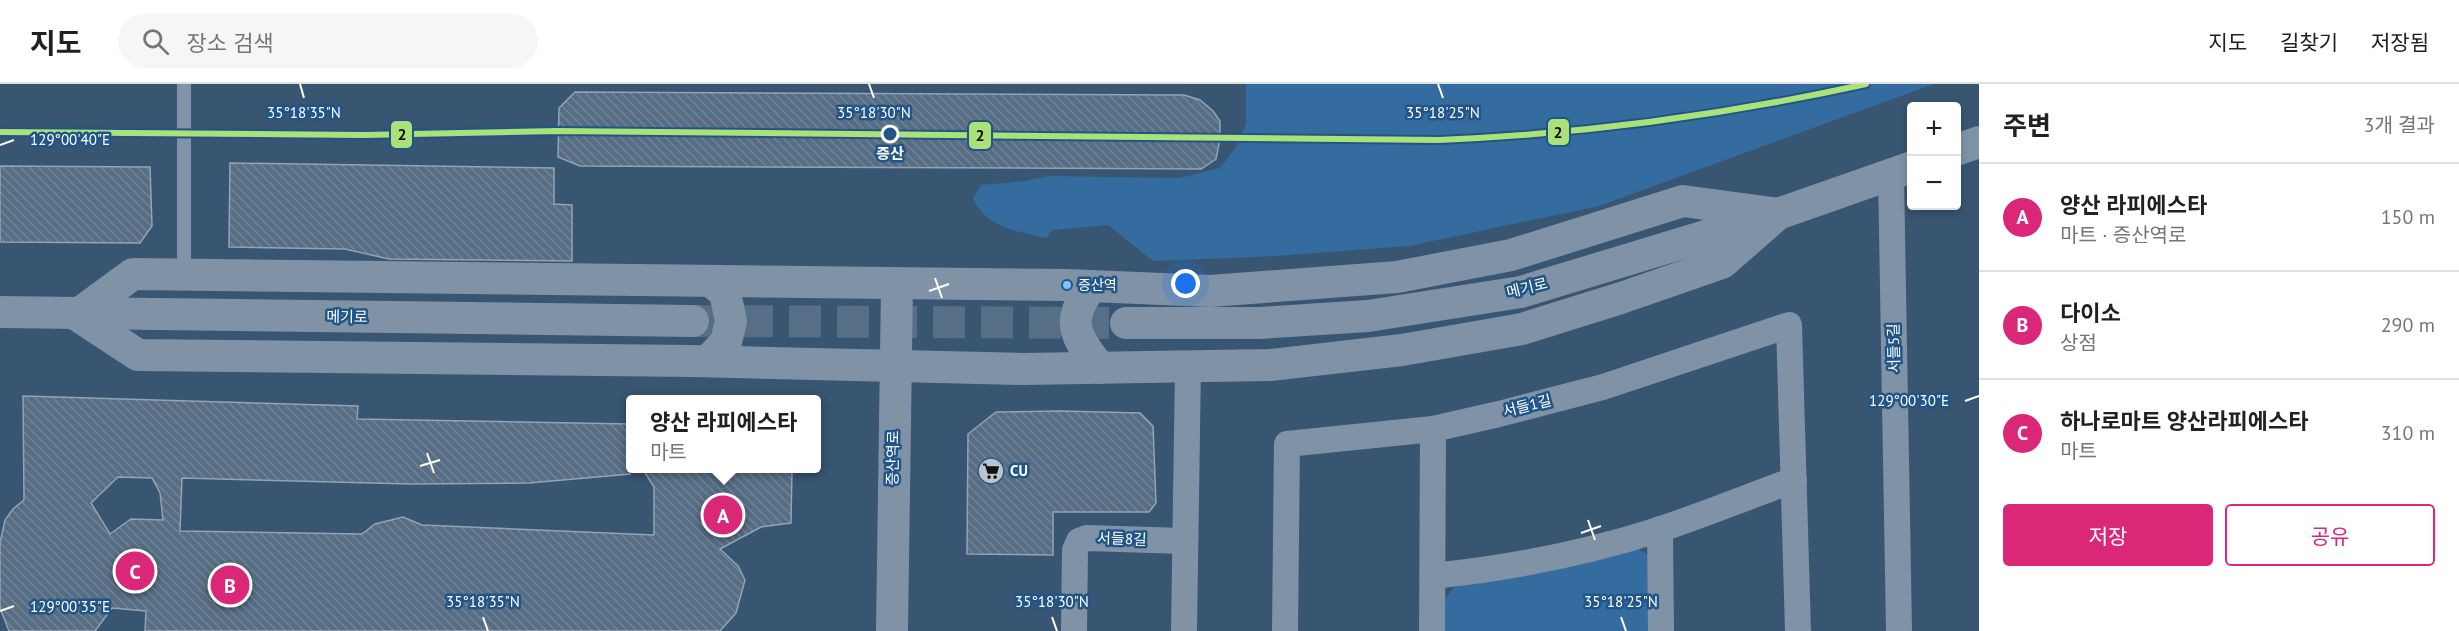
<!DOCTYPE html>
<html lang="ko">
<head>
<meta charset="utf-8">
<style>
  :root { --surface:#fff; --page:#f6f6f6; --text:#202124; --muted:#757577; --line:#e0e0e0; --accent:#db2777 }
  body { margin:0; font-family:"PT Sans","Noto Sans KR",sans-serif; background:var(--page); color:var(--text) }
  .controls { position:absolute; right:18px; top:18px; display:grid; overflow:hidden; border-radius:6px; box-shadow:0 3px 9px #0003 }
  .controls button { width:54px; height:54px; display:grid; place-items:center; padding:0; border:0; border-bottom:2px solid var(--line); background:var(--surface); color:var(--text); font:30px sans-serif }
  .you { position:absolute; left:1186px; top:200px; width:21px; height:21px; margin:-15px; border:4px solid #fff; border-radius:50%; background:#1a73e8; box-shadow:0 0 0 9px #1a73e833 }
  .badge { display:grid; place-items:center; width:39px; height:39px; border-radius:50%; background:var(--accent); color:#fff; font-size:20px; font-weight:700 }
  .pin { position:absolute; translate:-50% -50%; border:3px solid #fff; box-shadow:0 2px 6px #0006 }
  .popup { position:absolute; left:626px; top:311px; width:195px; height:78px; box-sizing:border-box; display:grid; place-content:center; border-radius:6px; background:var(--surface); filter:drop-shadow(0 2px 4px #0005); font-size:20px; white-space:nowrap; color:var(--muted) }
  .popup b { font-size:22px; color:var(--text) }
  .popup::after { content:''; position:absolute; left:50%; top:100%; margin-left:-12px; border:12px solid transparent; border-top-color:var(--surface) }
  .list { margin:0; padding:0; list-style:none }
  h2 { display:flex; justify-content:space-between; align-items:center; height:78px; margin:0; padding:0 24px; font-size:26px }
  h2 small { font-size:20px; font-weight:400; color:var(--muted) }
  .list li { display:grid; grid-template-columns:39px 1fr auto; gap:18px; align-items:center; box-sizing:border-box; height:108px; padding:0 24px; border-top:2px solid var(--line) }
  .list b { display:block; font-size:22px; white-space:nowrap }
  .list p { margin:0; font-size:20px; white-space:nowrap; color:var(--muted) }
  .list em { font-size:20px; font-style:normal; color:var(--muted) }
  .actions { display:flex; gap:12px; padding:18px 24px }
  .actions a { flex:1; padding:14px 0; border:2px solid var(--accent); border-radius:6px; text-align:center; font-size:21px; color:var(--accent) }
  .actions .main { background:var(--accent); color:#fff }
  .icon { flex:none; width:33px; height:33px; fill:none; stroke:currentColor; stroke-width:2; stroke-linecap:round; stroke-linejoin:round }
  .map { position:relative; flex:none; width:1979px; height:547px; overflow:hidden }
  header { display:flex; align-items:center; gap:36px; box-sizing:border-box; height:84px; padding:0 30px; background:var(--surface); border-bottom:2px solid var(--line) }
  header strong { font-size:28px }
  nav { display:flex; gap:33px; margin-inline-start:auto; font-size:21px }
  .search { width:420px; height:54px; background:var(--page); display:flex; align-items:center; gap:15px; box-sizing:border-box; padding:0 21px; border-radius:33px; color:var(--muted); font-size:22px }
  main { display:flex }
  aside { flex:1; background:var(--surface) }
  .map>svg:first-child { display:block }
</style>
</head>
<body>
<header>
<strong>지도</strong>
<div class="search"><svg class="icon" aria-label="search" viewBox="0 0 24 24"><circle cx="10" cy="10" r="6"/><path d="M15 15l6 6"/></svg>장소 검색</div>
<nav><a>지도</a><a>길찾기</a><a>저장됨</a></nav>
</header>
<main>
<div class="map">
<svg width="1979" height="547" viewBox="0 0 1979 547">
  <defs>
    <pattern id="building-back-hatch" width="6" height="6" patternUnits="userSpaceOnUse" patternTransform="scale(1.5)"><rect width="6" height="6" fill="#566d83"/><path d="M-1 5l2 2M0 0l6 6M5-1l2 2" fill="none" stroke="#6f8396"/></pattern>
  </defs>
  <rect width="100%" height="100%" fill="#385571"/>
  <g fill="#356c9f">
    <path d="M 1246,0 L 1934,0 L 1599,122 L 1409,162 L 1276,172 L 1153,177 L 1108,141 L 1052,146 L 1047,154 C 1020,148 985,144 973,114 L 981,101 L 1025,97 L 1049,92 L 1180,94 L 1220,84 L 1236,63 L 1246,40 Z"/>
    <path d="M 1633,462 L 1650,472 L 1650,547 L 1442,547 L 1442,520 L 1454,503 L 1524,491 Z"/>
  </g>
  <g fill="url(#building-back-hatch)" stroke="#93a4b4" stroke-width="1.5" fill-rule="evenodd">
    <path d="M 575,8 L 1184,11 L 1200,16 L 1213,27 L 1220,37 L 1220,55 L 1216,75 L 1201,85 L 580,82 L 558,73 L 559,24 Z"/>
    <path d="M 230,79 L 554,84 L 554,120 L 572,121 L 572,177 L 389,175 L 345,165 L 229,163 Z"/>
    <path d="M 0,82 L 150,83 L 152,142 L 140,159 L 0,158 Z"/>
    <path d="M 23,312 L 358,322 L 357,335 L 630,340 L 630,390 L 529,399 L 412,400 L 182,394 L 180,447 L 362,450 L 375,440 L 403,433 L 422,441 L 654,451 L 654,403 L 642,384 L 792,384 L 791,439 L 761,443 L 720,465 L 738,482 L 745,496 L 736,529 L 720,547 L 145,547 L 146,527 L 112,524 L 95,547 L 9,547 L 0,524 L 0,459 L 5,436 L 13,425 L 24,416 ZM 118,393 L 152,394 L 160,409 L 163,436 L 131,435 L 110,450 L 91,419 Z"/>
    <path d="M 1060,327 L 1140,329 L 1153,342 L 1156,419 L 1149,428 L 1053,428 L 1053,471 L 967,470 L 968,350 L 996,328 Z"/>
  </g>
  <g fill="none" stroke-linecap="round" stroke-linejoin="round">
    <path stroke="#566e86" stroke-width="32" stroke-dasharray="32 16" stroke-linecap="butt" d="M 693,237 L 1126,239"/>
    <path stroke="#7f92a6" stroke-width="14" d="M 184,190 L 184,0"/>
    <g stroke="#7f92a6" stroke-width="26">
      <path d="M 1891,90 L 1899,547"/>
      <path d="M 1660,445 L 1661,547"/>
      <path d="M 1433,492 C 1510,484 1587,469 1661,445 C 1706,430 1750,412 1794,396"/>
      <path d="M 1074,547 L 1075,466 L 1079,457 L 1087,454 L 1184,457"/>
      <path d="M 1184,547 L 1188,282"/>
      <path d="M 1285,547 L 1287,360 L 1433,345 L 1499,330 L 1603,303 L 1789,241 L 1798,547"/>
      <path d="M 1432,547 L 1433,345"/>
    </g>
    <g stroke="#7f92a6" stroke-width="32">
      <path d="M 1956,66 L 1979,58"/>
      <path d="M 1091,203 C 1065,237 1075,253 1100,284"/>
      <path d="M 0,228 L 693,237"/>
      <path d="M 77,231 L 138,271 L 692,277 L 1023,285 L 1270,281 L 1402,266 L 1522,245 L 1621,214 L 1722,179 L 1778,130"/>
      <path d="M 77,231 L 133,190 L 1067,201 L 1210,207 L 1397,193 L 1511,171 L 1683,117 L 1778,130"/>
      <path d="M 1126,239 L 1259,239 L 1368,232 L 1521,208 L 1778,130 L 1912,83"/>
      <path d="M 708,277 L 726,258 L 731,237 L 725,209 L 711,197"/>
      <path d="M 892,547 L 897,201"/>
    </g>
    <g stroke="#215588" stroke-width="10">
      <path id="metro-1" d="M 0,48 L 364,51 L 558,47 L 1439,56 C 1584,50 1725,31 1866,0"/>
    </g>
    <use href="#metro-1" stroke="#abe179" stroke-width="6"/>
  </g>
  <path fill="none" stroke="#fff" stroke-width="2" d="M 300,0 L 304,14M 869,0 L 874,14M 1438,0 L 1443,14M 0,61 L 14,56M 935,194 L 942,214M 929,207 L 949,200M 1965,317 L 1979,312M 427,369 L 434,389M 420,382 L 440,376M 1588,436 L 1595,456M 1581,449 L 1601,442M 0,527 L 14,522M 483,533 L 488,547M 1052,533 L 1057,547M 1621,533 L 1626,547"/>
  <defs>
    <g id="supermarket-disc" transform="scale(1.35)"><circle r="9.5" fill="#b9c4cd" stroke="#215588"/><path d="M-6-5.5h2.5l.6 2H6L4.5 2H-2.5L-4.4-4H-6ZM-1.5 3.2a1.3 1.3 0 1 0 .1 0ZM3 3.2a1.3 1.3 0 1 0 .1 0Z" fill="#111"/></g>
  </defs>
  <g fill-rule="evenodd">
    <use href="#supermarket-disc" x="991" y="387"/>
  </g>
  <circle fill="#215588" stroke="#fff" stroke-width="3" cx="890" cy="50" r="8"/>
  <circle fill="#80c4ff" stroke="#215588" stroke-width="2" cx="1067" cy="201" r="5"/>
  <g text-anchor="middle" stroke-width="5" stroke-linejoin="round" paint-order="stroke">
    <g font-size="14" fill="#fff" stroke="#215588" text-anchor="start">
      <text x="1078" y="206">증산역</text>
    </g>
    <g font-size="15" font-weight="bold" fill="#fff" stroke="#215588">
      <text x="890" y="75">증산</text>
    </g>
    <g font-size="15" fill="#fff" stroke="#215588">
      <text transform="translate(1527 204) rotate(-14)" y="5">메기로</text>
      <text transform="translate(347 233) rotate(1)" y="5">메기로</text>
      <text transform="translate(1894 264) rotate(-91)" y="5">서들5길</text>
      <text transform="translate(1527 322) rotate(-14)" y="5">서들1길</text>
      <text transform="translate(893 374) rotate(-89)" y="5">증산역로</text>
      <text transform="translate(1122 455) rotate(2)" y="5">서들8길</text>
    </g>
    <g font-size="15" font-weight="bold" fill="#fff" stroke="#215588" text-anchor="start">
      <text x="1010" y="392">CU</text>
    </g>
  </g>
  <g font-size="15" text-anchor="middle" fill="#fff" stroke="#215588" stroke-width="5" stroke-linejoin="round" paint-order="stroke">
    <text x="304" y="34">35°18'35"N</text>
    <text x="874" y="34">35°18'30"N</text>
    <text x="1443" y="34">35°18'25"N</text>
    <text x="70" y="61">129°00'40"E</text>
    <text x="1909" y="322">129°00'30"E</text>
    <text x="483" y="523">35°18'35"N</text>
    <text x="1052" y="523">35°18'30"N</text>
    <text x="1621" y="523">35°18'25"N</text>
    <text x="70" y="528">129°00'35"E</text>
  </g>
  <g stroke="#215588" stroke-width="2">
    <rect x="1547" y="34" width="23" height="28" rx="6" fill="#abe179"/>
    <rect x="390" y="36" width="23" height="29" rx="6" fill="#abe179"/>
    <rect x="968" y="37" width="24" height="29" rx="6" fill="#abe179"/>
  </g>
  <g font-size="16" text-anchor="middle" font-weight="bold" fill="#111">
    <text x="1558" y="54">2</text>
    <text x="402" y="56">2</text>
    <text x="980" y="57">2</text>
  </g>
</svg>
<div class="controls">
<button>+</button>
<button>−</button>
</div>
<div class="you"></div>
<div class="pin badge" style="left:723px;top:431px">A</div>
<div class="popup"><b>양산 라피에스타</b>마트</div>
<div class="pin badge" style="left:230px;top:501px">B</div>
<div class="pin badge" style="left:135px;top:487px">C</div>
</div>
<aside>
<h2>주변<small>3개 결과</small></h2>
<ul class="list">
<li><span class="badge">A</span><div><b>양산 라피에스타</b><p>마트 · 증산역로</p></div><em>150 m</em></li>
<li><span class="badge">B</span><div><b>다이소</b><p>상점</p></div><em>290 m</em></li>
<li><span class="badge">C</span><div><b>하나로마트 양산라피에스타</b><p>마트</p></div><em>310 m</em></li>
</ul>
<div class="actions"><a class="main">저장</a><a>공유</a></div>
</aside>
</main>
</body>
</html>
